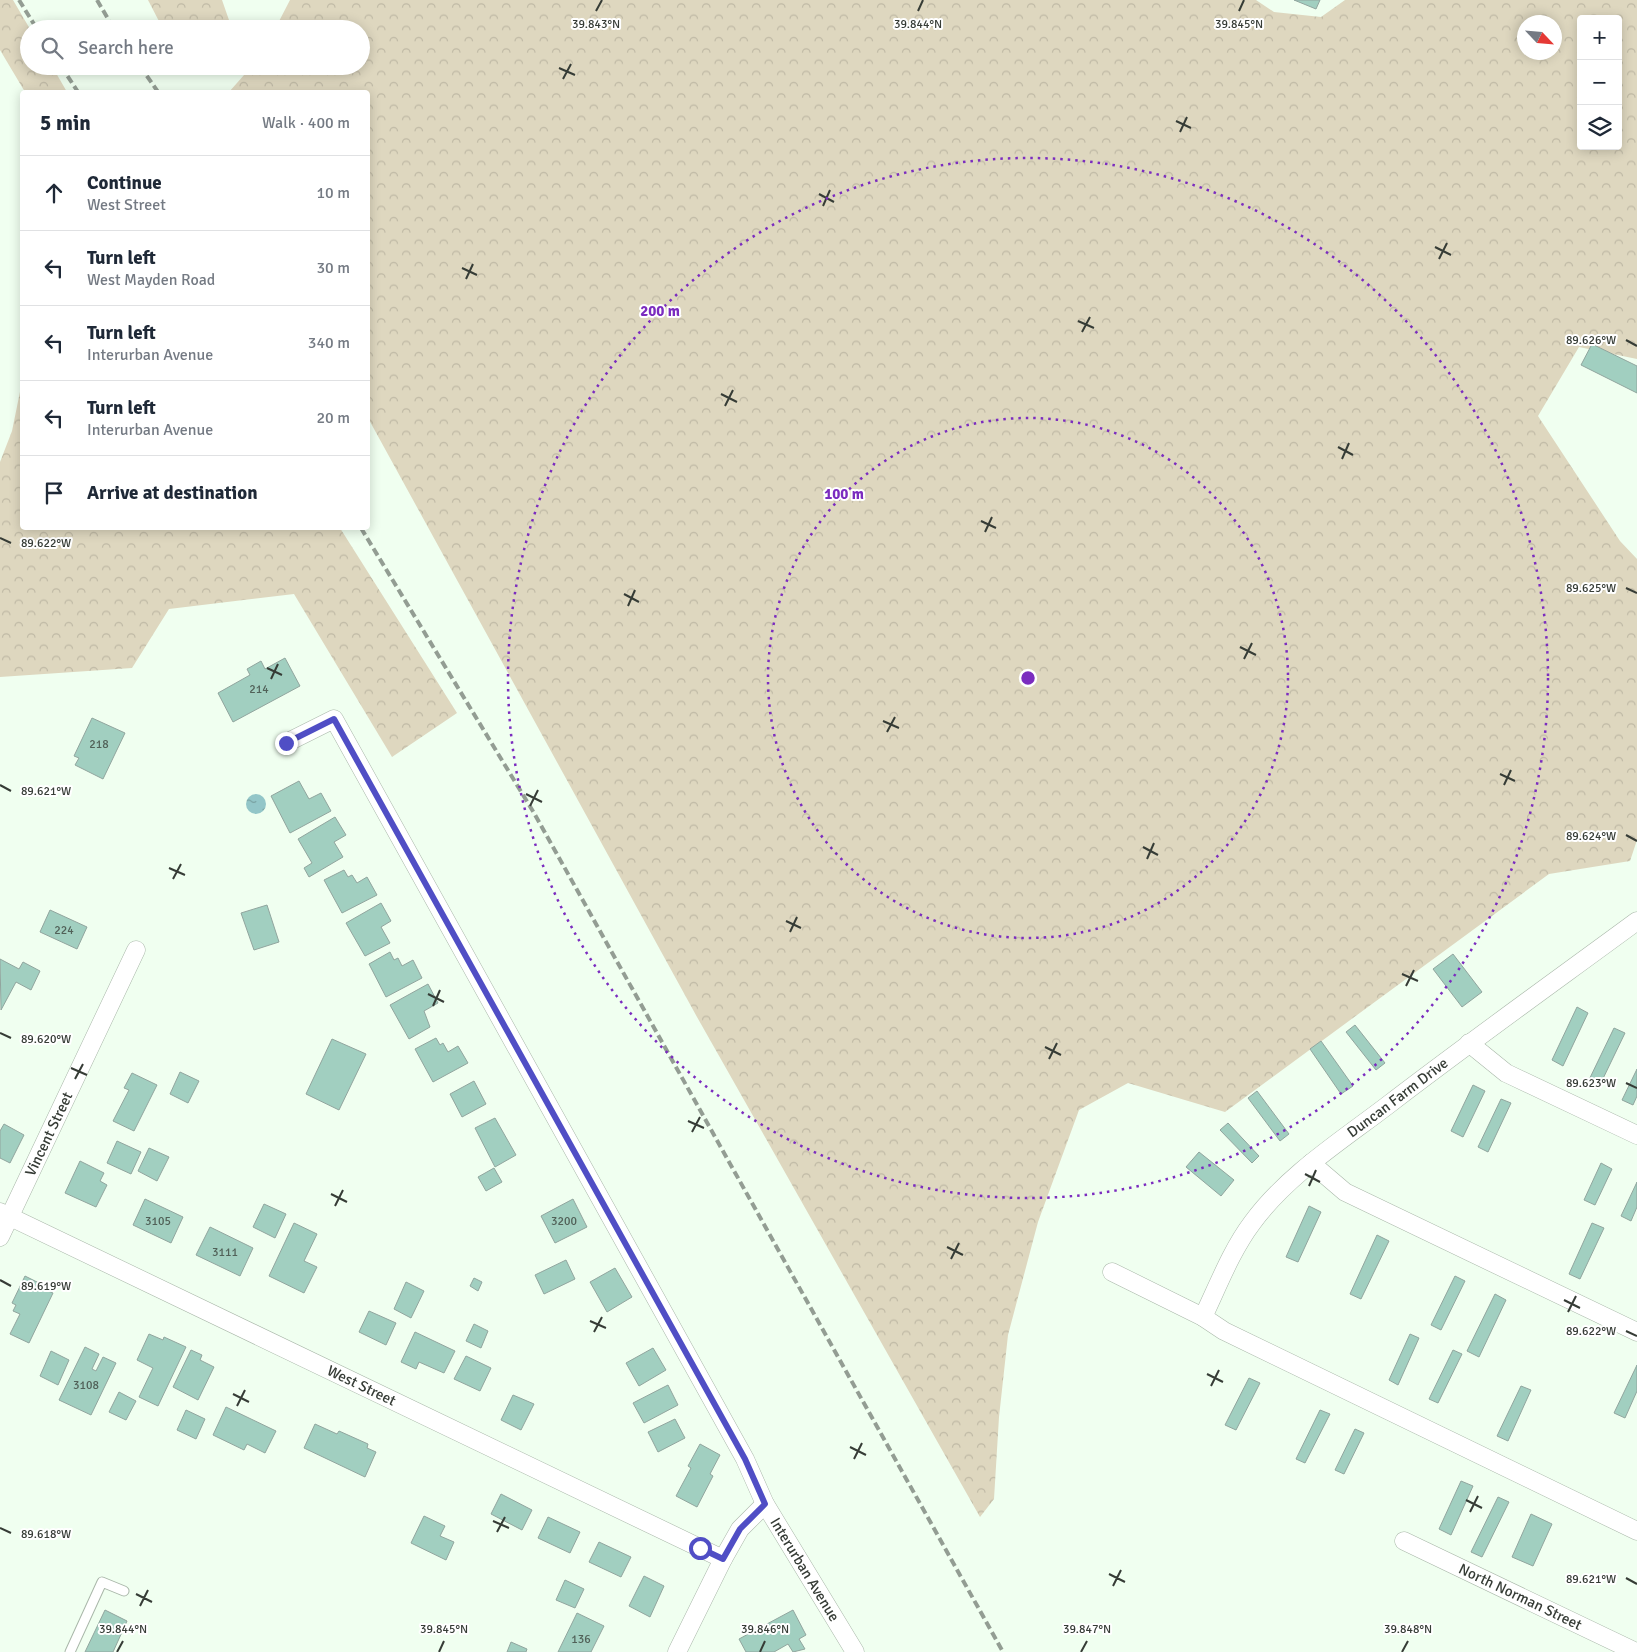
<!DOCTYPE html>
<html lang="en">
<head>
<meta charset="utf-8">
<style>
  :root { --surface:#fff; --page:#f2f2f3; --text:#1f2937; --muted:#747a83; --line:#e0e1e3 }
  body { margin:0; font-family:Signika,sans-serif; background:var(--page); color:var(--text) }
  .controls { position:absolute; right:15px; top:15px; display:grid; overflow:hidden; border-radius:5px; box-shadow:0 2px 12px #0003 }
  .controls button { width:45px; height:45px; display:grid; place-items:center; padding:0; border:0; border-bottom:1px solid var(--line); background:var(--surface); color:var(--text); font:25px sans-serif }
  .compass { position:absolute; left:1517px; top:15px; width:45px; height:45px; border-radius:50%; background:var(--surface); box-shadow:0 2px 12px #0003; rotate:116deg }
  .stop { position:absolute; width:15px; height:15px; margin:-11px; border:4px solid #504ec5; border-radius:50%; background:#fff }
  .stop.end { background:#504ec5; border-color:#fff; box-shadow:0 1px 5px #0008 }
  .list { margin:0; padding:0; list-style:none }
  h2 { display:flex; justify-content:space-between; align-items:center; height:65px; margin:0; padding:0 20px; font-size:21px }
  h2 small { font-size:16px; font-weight:400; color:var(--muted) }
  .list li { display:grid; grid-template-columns:32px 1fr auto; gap:15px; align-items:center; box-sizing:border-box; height:75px; padding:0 20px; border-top:1px solid var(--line) }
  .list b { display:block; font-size:19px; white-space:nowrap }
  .list p { margin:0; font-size:16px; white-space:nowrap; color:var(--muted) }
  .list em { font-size:16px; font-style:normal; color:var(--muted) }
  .icon { flex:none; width:28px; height:28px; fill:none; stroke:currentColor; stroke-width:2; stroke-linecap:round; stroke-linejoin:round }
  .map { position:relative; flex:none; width:1637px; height:1652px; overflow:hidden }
  .search { position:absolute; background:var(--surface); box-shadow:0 2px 12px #0003; left:20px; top:20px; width:350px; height:55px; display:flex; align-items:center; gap:12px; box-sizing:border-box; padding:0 18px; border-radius:28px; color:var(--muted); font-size:19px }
  .panel { position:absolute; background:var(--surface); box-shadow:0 2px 12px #0003; left:20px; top:90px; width:350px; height:440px; border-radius:5px }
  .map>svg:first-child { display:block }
</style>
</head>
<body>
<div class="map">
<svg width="1637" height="1652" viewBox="0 0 1637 1652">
  <defs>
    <pattern id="forest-crowns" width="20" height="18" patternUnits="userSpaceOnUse" patternTransform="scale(1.25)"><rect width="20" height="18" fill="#ded7bf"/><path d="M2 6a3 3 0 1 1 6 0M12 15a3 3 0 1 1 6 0" fill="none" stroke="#bfb9a5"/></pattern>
    <pattern id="water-ripples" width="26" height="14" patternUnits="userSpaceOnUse" patternTransform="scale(1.25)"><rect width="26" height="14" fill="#93c6c8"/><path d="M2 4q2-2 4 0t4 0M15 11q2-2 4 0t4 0" fill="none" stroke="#79a2a3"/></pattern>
  </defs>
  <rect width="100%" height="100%" fill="#f0fff0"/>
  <g fill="url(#forest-crowns)" fill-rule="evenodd">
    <path d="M 0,0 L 13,0 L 30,29 L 29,66 L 52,66 L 67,92 L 25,92 L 0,50 Z"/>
    <path d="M 148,0 L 222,0 L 230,23 L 227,29 L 163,29 Z"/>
    <path d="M 290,0 L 1256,0 L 1274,12 L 1321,17 L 1345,0 L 1637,0 L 1637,359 L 1579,347 L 1538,416 L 1620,541 L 1637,559 L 1637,840 L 1630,861 L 1549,874 L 1225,1112 L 1128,1083 L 1079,1110 L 1038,1222 L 1008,1335 L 999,1417 L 994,1499 L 980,1517 L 697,1017 L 368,418 L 368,92 L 229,92 L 252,66 L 361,66 L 361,29 L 275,29 ZM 1581,19 L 1618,19 L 1618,146 L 1581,146 ZM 1524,22 L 1554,22 L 1554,52 L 1524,52 Z"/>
    <path d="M 22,382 L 22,528 L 340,528 L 457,713 L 392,757 L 294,594 L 169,609 L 132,668 L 0,677 L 0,462 L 12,431 Z"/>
  </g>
  <circle fill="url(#water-ripples)" cx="256" cy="804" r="10"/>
  <g fill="#a1cfc0" stroke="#91a59e">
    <path d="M 1294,0 L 1320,0 L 1316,9 Z"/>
    <path d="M 1592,344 L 1637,366 L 1637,393 L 1581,365 Z"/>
    <path d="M 285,658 L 300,686 L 233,722 L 218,693 L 250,675 L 247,669 L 261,661 L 265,669 Z"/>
    <path d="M 92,718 L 125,733 L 103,779 L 75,765 L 79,758 L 74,756 Z"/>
    <path d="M 299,781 L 309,799 L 321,793 L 331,811 L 290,833 L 271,796 Z"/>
    <path d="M 335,817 L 346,835 L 334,842 L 343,857 L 309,877 L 304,868 L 312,863 L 298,839 Z"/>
    <path d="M 344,870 L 348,877 L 352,875 L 357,883 L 367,877 L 377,895 L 342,913 L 324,880 Z"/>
    <path d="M 381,903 L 391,921 L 381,927 L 390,943 L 365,956 L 346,923 Z"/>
    <path d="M 267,905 L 279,942 L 254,950 L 241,913 Z"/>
    <path d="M 50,910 L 87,927 L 77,949 L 40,932 Z"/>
    <path d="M 390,952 L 394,960 L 398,958 L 402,966 L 413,960 L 422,978 L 386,997 L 369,964 Z"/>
    <path d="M 1453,954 L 1482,992 L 1462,1007 L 1433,969 Z"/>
    <path d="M 0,959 L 19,969 L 23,962 L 40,971 L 31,990 L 16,982 L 1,1010 Z"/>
    <path d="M 428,984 L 438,1003 L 424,1011 L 430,1027 L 409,1039 L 390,1005 Z"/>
    <path d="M 1577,1007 L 1588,1013 L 1563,1066 L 1552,1060 Z"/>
    <path d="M 1355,1025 L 1385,1063 L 1376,1070 L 1346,1032 Z"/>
    <path d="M 1614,1028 L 1625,1033 L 1598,1089 L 1587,1084 Z"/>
    <path d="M 436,1038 L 440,1045 L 443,1043 L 448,1052 L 458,1046 L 468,1063 L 433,1082 L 415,1049 Z"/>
    <path d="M 332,1039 L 366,1054 L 339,1110 L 306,1094 Z"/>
    <path d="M 1321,1041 L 1353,1086 L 1341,1094 L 1310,1049 Z"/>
    <path d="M 1637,1069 L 1637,1096 L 1633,1105 L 1622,1100 Z"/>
    <path d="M 180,1072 L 199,1081 L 188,1103 L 170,1094 Z"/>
    <path d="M 132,1073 L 157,1085 L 134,1131 L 113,1121 L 129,1090 L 124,1088 Z"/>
    <path d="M 474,1081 L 486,1104 L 462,1117 L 450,1094 Z"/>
    <path d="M 1473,1085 L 1485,1091 L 1463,1137 L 1451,1131 Z"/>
    <path d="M 1257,1091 L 1289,1134 L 1280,1141 L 1248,1098 Z"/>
    <path d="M 1501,1099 L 1511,1103 L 1488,1152 L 1478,1147 Z"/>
    <path d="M 495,1118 L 516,1155 L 495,1167 L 475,1128 Z"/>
    <path d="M 1228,1123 L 1259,1156 L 1252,1163 L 1220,1130 Z"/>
    <path d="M 4,1124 L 24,1135 L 10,1163 L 0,1158 L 0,1131 Z"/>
    <path d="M 117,1141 L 141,1152 L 131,1174 L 107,1163 Z"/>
    <path d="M 149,1148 L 169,1157 L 157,1181 L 138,1171 Z"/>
    <path d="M 1199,1152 L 1234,1180 L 1221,1196 L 1186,1167 Z"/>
    <path d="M 80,1161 L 104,1173 L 100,1181 L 107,1185 L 96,1207 L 65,1193 Z"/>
    <path d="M 1601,1163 L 1612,1169 L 1595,1205 L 1584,1200 Z"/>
    <path d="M 494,1168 L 502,1182 L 486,1191 L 478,1177 Z"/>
    <path d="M 1637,1182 L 1637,1207 L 1631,1221 L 1621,1216 Z"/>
    <path d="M 145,1199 L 183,1217 L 171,1243 L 133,1225 Z"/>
    <path d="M 573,1199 L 587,1227 L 555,1243 L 541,1216 Z"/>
    <path d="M 264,1204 L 286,1214 L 275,1238 L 253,1227 Z"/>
    <path d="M 1309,1206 L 1321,1212 L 1298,1262 L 1286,1257 Z"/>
    <path d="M 294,1223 L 317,1234 L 304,1261 L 317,1267 L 304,1293 L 269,1276 Z"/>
    <path d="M 1592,1223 L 1604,1228 L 1580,1279 L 1569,1274 Z"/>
    <path d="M 210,1227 L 253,1248 L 240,1276 L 196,1255 Z"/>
    <path d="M 1377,1235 L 1389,1241 L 1361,1299 L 1350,1294 Z"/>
    <path d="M 566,1260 L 575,1279 L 544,1294 L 535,1275 Z"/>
    <path d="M 615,1268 L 632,1297 L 607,1312 L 590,1282 Z"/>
    <path d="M 25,1276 L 45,1286 L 43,1289 L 53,1293 L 29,1343 L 10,1334 L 20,1314 L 13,1311 L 16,1305 L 12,1303 Z"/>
    <path d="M 1455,1276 L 1465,1281 L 1441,1330 L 1431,1325 Z"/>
    <path d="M 474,1278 L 482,1282 L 478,1291 L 470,1286 Z"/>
    <path d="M 406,1282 L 424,1291 L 411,1318 L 394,1309 Z"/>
    <path d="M 1495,1294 L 1506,1300 L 1479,1357 L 1467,1351 Z"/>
    <path d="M 369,1311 L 396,1323 L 386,1345 L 359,1332 Z"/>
    <path d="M 474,1324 L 488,1331 L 481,1348 L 466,1341 Z"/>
    <path d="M 415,1332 L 455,1351 L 444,1373 L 419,1362 L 416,1369 L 401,1362 Z"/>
    <path d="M 149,1334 L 163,1340 L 164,1337 L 186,1347 L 158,1406 L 139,1397 L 153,1368 L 137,1360 Z"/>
    <path d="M 1410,1334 L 1419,1338 L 1398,1385 L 1389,1380 Z"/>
    <path d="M 85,1347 L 99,1354 L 92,1369 L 96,1371 L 103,1357 L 116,1363 L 91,1415 L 59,1400 Z"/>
    <path d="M 653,1348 L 666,1370 L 639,1386 L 626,1363 Z"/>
    <path d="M 191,1350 L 202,1355 L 200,1360 L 214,1367 L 198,1400 L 173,1387 Z"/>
    <path d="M 1453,1350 L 1462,1354 L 1438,1403 L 1429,1399 Z"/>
    <path d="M 51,1351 L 69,1360 L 58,1385 L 40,1376 Z"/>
    <path d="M 466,1356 L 491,1368 L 480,1391 L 454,1379 Z"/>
    <path d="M 1637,1365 L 1637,1391 L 1625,1418 L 1614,1413 Z"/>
    <path d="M 1249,1378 L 1260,1383 L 1236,1430 L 1225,1425 Z"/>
    <path d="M 668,1385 L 678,1405 L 644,1423 L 633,1403 Z"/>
    <path d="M 1521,1386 L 1531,1390 L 1508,1441 L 1497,1436 Z"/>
    <path d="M 119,1392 L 136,1401 L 126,1420 L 109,1412 Z"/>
    <path d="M 513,1395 L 534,1404 L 521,1430 L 501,1420 Z"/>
    <path d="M 226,1407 L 276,1431 L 265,1453 L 247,1444 L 244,1450 L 213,1435 Z"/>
    <path d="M 186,1410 L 205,1419 L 196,1439 L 177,1430 Z"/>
    <path d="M 1320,1410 L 1330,1414 L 1305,1463 L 1296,1459 Z"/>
    <path d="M 675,1419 L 685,1438 L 658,1452 L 648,1432 Z"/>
    <path d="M 315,1424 L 337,1434 L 339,1431 L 368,1444 L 367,1448 L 376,1452 L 365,1477 L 304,1448 Z"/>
    <path d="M 1355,1429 L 1364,1433 L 1344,1474 L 1335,1470 Z"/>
    <path d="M 700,1444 L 720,1455 L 710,1474 L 713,1476 L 697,1507 L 676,1496 L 691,1468 L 688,1466 Z"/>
    <path d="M 1461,1481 L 1473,1486 L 1451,1535 L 1439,1529 Z"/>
    <path d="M 501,1494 L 532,1510 L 522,1530 L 491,1514 Z"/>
    <path d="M 1498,1497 L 1509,1502 L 1482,1557 L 1471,1552 Z"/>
    <path d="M 1531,1514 L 1552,1524 L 1533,1566 L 1512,1557 Z"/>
    <path d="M 424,1516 L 445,1526 L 440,1536 L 454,1542 L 446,1560 L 411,1543 Z"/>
    <path d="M 548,1517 L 580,1532 L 570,1553 L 538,1538 Z"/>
    <path d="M 599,1542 L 631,1557 L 621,1577 L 589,1562 Z"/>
    <path d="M 644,1576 L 664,1586 L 650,1617 L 629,1606 Z"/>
    <path d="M 565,1580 L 584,1589 L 575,1608 L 556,1600 Z"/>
    <path d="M 105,1610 L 127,1621 L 113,1652 L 85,1652 Z"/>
    <path d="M 793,1610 L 806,1635 L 799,1639 L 805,1649 L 793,1652 L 788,1644 L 774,1652 L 746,1652 L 739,1639 Z"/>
    <path d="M 577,1613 L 604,1626 L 591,1652 L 558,1652 Z"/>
    <path d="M 511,1642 L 527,1649 L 526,1652 L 507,1652 Z"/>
  </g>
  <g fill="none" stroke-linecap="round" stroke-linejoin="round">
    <g stroke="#a9b7a9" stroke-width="11">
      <path id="service" d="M 70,1652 L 102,1582 L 124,1591"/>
    </g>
    <g stroke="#a9b7a9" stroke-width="19">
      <g id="minor">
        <path id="s1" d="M 286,743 L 334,719 L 745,1459 L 765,1504 L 855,1652"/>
        <path d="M 1469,1043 L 1506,1073 L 1637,1135"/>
        <path d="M 1311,1163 L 1345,1192 L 1637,1332"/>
        <path id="s2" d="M 0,1212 L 723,1559"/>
        <path id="s3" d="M 0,1237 L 136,950"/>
        <path d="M 1112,1272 L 1203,1317 L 1224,1331 L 1637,1531"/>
        <path id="s4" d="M 1203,1317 C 1218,1286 1231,1251 1252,1223 C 1287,1175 1341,1141 1388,1105 C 1470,1042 1554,982 1637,921"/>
        <path id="s5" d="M 1404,1541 L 1636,1652"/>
        <path d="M 677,1652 L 723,1559 L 740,1529 L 765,1504"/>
      </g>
    </g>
    <use href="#service" stroke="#fff" stroke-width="9"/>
    <use href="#minor" stroke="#fff" stroke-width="18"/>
    <g stroke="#939d93" stroke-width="4" stroke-dasharray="8 4" stroke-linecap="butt">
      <path d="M 19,0 L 37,29"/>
      <path d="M 97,0 L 114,29"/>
      <path d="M 61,66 L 78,92"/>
      <path d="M 140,66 L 158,92"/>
      <path d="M 361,528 L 534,813 L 1003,1652"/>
    </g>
  </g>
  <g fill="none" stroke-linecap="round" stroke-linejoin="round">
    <path stroke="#504ec5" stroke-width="6" d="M 286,743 L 334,719 L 745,1459 L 765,1504 L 740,1529 L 723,1559 L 700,1548"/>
  </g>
  <path fill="none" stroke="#363c36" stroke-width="2" d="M 596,11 L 602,0M 918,11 L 923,0M 1239,11 L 1244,0M 559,68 L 575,75M 563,79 L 571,64M 1176,121 L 1191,128M 1180,132 L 1187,117M 819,194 L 834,202M 823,206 L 830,190M 1435,247 L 1451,255M 1439,259 L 1447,243M 462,268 L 477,275M 466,279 L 473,264M 1078,321 L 1094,328M 1082,332 L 1090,317M 1626,340 L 1637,346M 721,394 L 737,402M 725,406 L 733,390M 1338,447 L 1353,455M 1342,459 L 1349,443M 981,521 L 996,528M 985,532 L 992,517M 0,538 L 11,543M 1626,588 L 1637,593M 624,594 L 639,602M 628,606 L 635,590M 1240,647 L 1256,655M 1244,659 L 1252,643M 267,668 L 282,675M 271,679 L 278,664M 883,721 L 899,728M 887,732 L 895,717M 1500,774 L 1515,781M 0,785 L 11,791M 1504,785 L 1511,770M 526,794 L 542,802M 530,806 L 538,790M 1626,835 L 1637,841M 1143,847 L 1158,855M 1147,859 L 1154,843M 169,868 L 185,875M 173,879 L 181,864M 786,921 L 801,928M 790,932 L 797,917M 1402,974 L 1418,981M 1406,986 L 1414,970M 428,994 L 444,1002M 433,1006 L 440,990M 0,1033 L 11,1038M 1045,1047 L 1061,1055M 1049,1059 L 1057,1043M 71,1068 L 87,1075M 75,1079 L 83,1064M 1626,1083 L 1637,1088M 688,1121 L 704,1128M 692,1132 L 700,1117M 1305,1174 L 1320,1182M 1309,1186 L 1316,1170M 331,1194 L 347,1202M 335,1206 L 343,1190M 947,1247 L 963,1255M 951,1259 L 959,1243M 0,1280 L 11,1286M 1564,1300 L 1580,1308M 1568,1312 L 1576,1296M 590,1321 L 606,1328M 1626,1331 L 1637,1336M 594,1332 L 602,1317M 1207,1374 L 1223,1382M 1211,1386 L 1219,1370M 233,1394 L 249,1402M 237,1406 L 245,1390M 850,1447 L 866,1455M 854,1459 L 862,1443M 1466,1500 L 1482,1508M 1470,1512 L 1478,1496M 493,1521 L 509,1528M 0,1528 L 11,1533M 497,1532 L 505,1517M 1109,1574 L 1125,1582M 1626,1578 L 1637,1584M 1113,1586 L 1121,1570M 136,1594 L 152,1602M 140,1606 L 148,1590M 117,1652 L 123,1641M 439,1652 L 444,1641M 760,1652 L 765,1641M 1081,1652 L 1087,1641M 1402,1652 L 1408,1641"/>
  <g fill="none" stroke="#7b2cbf" stroke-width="2.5" stroke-dasharray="2.5 5">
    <circle cx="1028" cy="678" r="260"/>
    <circle cx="1028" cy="678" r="520"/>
  </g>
  <g text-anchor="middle" stroke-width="4" stroke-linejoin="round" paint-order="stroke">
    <g font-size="12" fill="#516158">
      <text x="259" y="693">214</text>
      <text x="99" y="748">218</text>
      <text x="64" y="934">224</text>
      <text x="158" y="1225">3105</text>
      <text x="564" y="1225">3200</text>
      <text x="225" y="1256">3111</text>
      <text x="86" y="1389">3108</text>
      <text x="581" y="1643">136</text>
    </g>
    <g font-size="15" fill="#363c36" stroke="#fff">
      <text dy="5" stroke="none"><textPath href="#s4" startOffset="299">Duncan Farm Drive</textPath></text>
      <text dy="5" stroke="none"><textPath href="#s3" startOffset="114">Vincent Street</textPath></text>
      <text dy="5" stroke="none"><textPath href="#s2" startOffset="401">West Street</textPath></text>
      <text dy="5" stroke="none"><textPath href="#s1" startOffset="1026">Interurban Avenue</textPath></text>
      <text dy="5" stroke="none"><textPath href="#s5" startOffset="129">North Norman Street</textPath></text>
    </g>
  </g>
  <g font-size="12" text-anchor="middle" fill="#363c36" stroke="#fff" stroke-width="4" stroke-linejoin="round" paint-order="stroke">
    <text x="596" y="28">39.843°N</text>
    <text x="918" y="28">39.844°N</text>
    <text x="1239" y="28">39.845°N</text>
    <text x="1591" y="344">89.626°W</text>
    <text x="46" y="547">89.622°W</text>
    <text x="1591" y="592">89.625°W</text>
    <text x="46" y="795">89.621°W</text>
    <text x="1591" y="840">89.624°W</text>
    <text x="46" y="1043">89.620°W</text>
    <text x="1591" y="1087">89.623°W</text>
    <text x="46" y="1290">89.619°W</text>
    <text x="1591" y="1335">89.622°W</text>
    <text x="46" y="1538">89.618°W</text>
    <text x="1591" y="1583">89.621°W</text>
    <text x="123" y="1633">39.844°N</text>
    <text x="444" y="1633">39.845°N</text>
    <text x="765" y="1633">39.846°N</text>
    <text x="1087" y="1633">39.847°N</text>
    <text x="1408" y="1633">39.848°N</text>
  </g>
  <circle cx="1028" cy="678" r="8" fill="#7b2cbf" stroke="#fff" stroke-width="2.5"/>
  <g font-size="15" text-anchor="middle" font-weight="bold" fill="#7b2cbf" stroke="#fff" stroke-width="4" stroke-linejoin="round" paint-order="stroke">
    <text x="660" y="316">200 m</text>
    <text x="844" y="499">100 m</text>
  </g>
</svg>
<div class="controls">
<button>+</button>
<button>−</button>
<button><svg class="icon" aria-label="layers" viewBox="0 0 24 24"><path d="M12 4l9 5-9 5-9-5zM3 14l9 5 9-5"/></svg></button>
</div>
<svg class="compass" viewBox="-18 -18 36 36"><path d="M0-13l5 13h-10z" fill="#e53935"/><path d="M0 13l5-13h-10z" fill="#747a83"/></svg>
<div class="stop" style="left:700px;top:1548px"></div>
<div class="stop end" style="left:286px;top:743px"></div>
<div class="search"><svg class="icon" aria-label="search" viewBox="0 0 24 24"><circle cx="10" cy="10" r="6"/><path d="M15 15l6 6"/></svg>Search here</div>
<section class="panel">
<h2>5 min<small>Walk · 400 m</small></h2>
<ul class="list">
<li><svg class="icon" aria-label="ahead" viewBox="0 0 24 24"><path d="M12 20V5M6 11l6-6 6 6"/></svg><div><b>Continue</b><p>West Street</p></div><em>10 m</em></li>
<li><svg class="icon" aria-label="left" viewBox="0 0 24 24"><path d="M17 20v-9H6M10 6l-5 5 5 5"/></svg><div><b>Turn left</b><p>West Mayden Road</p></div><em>30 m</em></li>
<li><svg class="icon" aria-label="left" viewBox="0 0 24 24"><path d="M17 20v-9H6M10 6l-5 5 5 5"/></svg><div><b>Turn left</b><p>Interurban Avenue</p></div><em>340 m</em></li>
<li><svg class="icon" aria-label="left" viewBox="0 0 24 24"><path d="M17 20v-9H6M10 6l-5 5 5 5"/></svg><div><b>Turn left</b><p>Interurban Avenue</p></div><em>20 m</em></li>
<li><svg class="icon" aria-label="arrive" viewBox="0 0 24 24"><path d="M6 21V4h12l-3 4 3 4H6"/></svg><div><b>Arrive at destination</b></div></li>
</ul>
</section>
</div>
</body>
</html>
